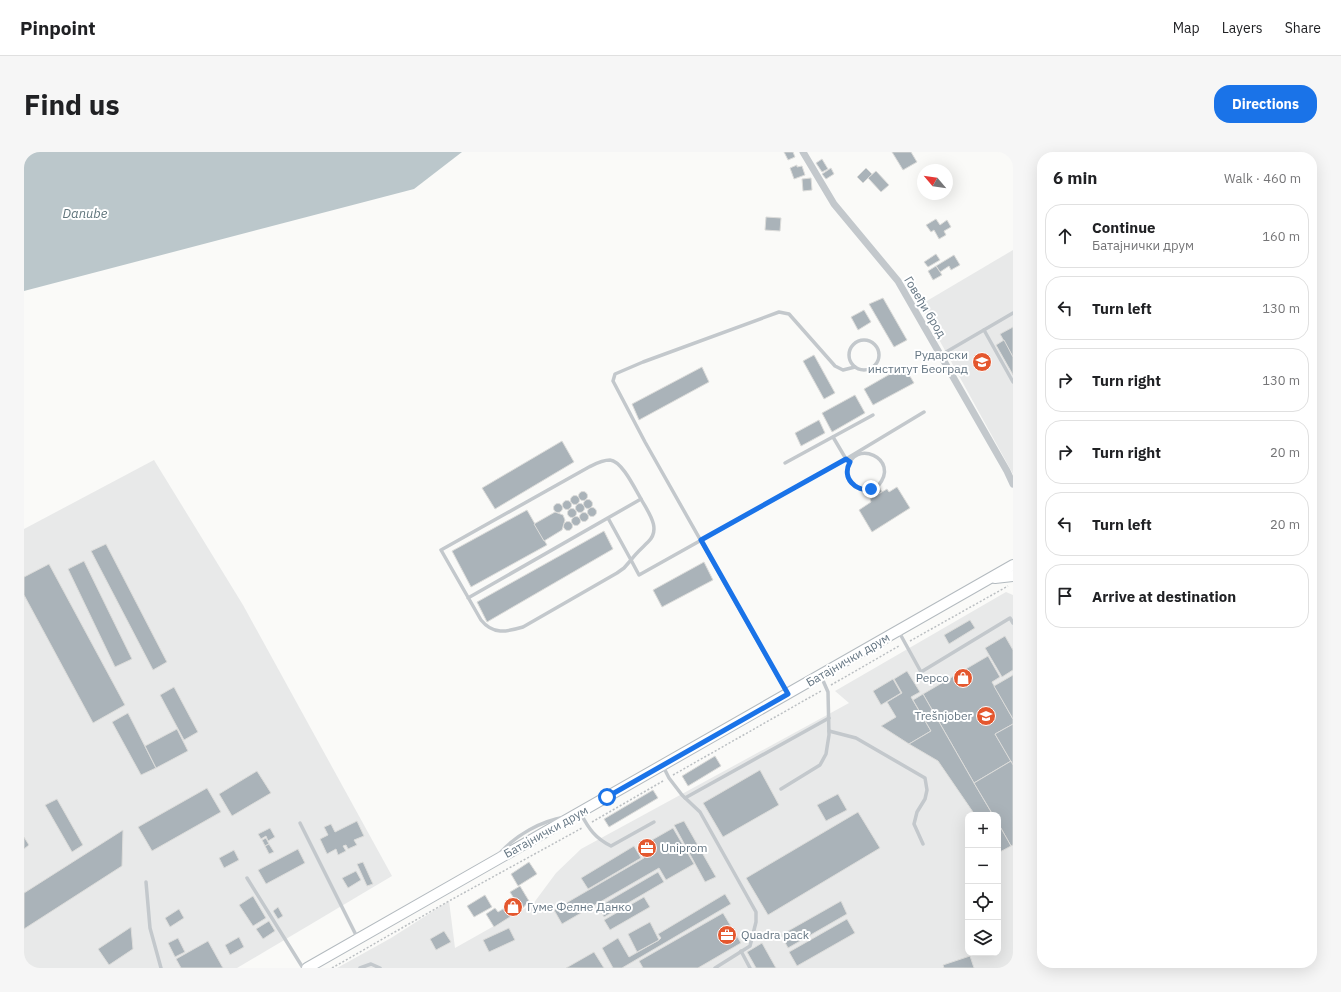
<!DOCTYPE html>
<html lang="en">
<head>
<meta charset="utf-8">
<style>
  :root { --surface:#fff; --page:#f6f6f6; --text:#202124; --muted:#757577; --line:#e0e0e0; --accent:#1a73e8 }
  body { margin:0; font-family:"IBM Plex Sans",sans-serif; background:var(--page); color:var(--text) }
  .controls { position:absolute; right:12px; bottom:12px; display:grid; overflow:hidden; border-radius:8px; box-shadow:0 4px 16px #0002 }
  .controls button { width:36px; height:36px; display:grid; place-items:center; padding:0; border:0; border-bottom:1px solid var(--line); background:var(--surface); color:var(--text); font:20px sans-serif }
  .compass { position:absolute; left:893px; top:12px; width:36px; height:36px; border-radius:50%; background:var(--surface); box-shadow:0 4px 16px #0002; rotate:299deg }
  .stop { position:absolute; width:12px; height:12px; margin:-9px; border:3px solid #1a73e8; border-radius:50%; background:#fff }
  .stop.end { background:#1a73e8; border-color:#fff; box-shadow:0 1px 4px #0008 }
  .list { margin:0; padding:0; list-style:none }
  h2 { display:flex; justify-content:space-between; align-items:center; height:52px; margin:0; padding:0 16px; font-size:17px }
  h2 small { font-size:13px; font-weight:400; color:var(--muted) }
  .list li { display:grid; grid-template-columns:26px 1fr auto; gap:12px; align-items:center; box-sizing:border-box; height:64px; margin:0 8px 8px; padding:0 8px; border:1px solid var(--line); border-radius:16px }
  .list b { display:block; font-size:15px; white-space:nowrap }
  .list p { margin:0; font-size:13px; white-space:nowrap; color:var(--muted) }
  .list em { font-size:13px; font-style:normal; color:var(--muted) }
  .icon { flex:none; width:22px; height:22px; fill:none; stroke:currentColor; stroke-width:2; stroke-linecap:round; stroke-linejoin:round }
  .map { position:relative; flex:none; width:989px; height:816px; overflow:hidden; border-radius:16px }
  header { display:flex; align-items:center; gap:24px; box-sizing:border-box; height:56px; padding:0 20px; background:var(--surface); border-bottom:1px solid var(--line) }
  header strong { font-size:19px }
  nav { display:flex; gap:22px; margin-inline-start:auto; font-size:14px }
  .intro { display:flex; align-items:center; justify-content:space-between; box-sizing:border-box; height:96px; padding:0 24px }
  h1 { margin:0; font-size:28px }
  .button { padding:10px 18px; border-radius:16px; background:var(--accent); color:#fff; font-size:14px; font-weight:700 }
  main { display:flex; gap:24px; padding:0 24px }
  aside { flex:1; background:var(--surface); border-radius:16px; box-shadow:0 4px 16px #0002 }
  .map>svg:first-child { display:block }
</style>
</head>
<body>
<header>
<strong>Pinpoint</strong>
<nav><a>Map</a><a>Layers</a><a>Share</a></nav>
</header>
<div class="intro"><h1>Find us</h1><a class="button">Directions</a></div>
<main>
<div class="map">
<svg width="989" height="816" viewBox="0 0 989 816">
  <rect width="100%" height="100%" fill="#fafaf8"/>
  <g fill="#e8e9e9" fill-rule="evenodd">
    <path d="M 989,98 L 989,322 L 896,153 Z"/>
    <path d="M 130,308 L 219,453 L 368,724 L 213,816 L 0,816 L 0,377 Z"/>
    <path d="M 982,440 L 989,443 L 989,816 L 313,816 L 367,786 L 425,749 L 431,796 L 509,752 L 532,721 L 557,697 L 825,551 L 811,539 ZM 944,663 L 974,663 L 974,801 L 944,801 Z"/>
  </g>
  <path fill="#bbc7cb" d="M 0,0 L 438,0 L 390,37 L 0,139 Z"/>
  <g fill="#aab3b9" stroke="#dcdcda">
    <path d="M 760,0 L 769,0 L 771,5 L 764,8 Z"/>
    <path d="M 868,0 L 887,0 L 893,10 L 879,18 Z"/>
    <path d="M 798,7 L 804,17 L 798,20 L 792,11 Z"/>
    <path d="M 773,13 L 773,15 L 778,14 L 781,23 L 770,27 L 766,16 Z"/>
    <path d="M 807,16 L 810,22 L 802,27 L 798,22 Z"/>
    <path d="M 842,16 L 848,22 L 839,31 L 833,25 Z"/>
    <path d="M 852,19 L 865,33 L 857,40 L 844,26 Z"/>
    <path d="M 787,26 L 788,38 L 779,39 L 778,27 Z"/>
    <path d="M 742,65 L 757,66 L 756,79 L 741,78 Z"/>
    <path d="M 912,67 L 916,73 L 923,68 L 927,75 L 920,79 L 922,83 L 915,87 L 910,78 L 907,80 L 902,73 Z"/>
    <path d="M 912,102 L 916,108 L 904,115 L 900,110 Z"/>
    <path d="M 930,103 L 936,113 L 927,118 L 925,114 L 916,120 L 912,114 Z"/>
    <path d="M 912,114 L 918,123 L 909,128 L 904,119 Z"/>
    <path d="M 859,146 L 883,188 L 870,195 L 845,152 Z"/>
    <path d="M 840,158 L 847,170 L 834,178 L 827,165 Z"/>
    <path d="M 989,175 L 989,205 L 976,182 Z"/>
    <path d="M 980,188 L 989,205 L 989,223 L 972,193 Z"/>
    <path d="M 790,203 L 811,241 L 800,247 L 779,209 Z"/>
    <path d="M 880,214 L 890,231 L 849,253 L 840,237 Z"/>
    <path d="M 678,215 L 685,230 L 615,268 L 608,252 Z"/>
    <path d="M 831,243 L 841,261 L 808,280 L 798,261 Z"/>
    <path d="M 795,268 L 801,281 L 777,294 L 771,281 Z"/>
    <path d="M 538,289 L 550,310 L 471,357 L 458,336 Z"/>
    <path d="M 852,330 L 858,340 L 851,344 L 845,334 Z"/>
    <path d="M 873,335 L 886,356 L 848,380 L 835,358 L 847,350 L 846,347 L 863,337 L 865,340 Z"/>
    <circle cx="559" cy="344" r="4.5"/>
    <circle cx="551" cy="348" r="4.5"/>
    <circle cx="564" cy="352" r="4.5"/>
    <circle cx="543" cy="353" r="4.5"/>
    <circle cx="556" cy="356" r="4.5"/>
    <circle cx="534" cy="356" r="4.5"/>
    <circle cx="568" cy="360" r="4.5"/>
    <circle cx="548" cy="361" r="4.5"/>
    <path d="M 503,358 L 523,393 L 447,435 L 428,399 Z"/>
    <path d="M 531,360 L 539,363 L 541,368 L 538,378 L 520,389 L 510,372 Z"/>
    <circle cx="560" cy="365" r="4.5"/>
    <circle cx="552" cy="369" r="4.5"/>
    <circle cx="544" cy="374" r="4.5"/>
    <path d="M 580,379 L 589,397 L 463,470 L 453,450 Z"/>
    <path d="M 82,392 L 143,510 L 129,518 L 67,399 Z"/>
    <path d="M 60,409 L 108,507 L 91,515 L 44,417 Z"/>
    <path d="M 680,410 L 689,428 L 638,455 L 629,438 Z"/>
    <path d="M 25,412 L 101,553 L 69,571 L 0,443 L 0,425 Z"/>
    <path d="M 946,468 L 951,476 L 925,492 L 920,483 Z"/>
    <path d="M 981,484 L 989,498 L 989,518 L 978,525 L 961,496 Z"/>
    <path d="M 964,504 L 976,525 L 968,530 L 989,567 L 989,572 L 971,582 L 987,609 L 950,631 L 899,542 Z"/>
    <path d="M 883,519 L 896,540 L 887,545 L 907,579 L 885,592 L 857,574 L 872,565 L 863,550 L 878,541 L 870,527 Z"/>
    <path d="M 989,523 L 989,567 L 970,534 Z"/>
    <path d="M 869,527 L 877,541 L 857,553 L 849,539 Z"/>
    <path d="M 150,535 L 174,580 L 160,588 L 136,543 Z"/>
    <path d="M 899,542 L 950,631 L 969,663 L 951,663 L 914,609 L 885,592 L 907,579 L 889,548 Z"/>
    <path d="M 104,561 L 132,616 L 117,623 L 88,570 Z"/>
    <path d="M 989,572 L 989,613 L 971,582 Z"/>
    <path d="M 153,577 L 164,599 L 132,616 L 121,594 Z"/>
    <path d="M 691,604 L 697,614 L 664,634 L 658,624 Z"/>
    <path d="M 987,609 L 989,613 L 989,693 L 987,694 L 974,671 L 974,663 L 969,663 L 950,631 Z"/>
    <path d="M 736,618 L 755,653 L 699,685 L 679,651 Z"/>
    <path d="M 233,619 L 247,641 L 208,664 L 195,642 Z"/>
    <path d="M 183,636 L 197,660 L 128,699 L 114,675 Z"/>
    <path d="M 629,638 L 634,646 L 585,675 L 580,667 Z"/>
    <path d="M 814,642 L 823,658 L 802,669 L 793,653 Z"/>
    <path d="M 33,647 L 59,693 L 48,700 L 21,653 Z"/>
    <path d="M 834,660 L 856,696 L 744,763 L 722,726 Z"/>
    <path d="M 333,669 L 340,684 L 330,688 L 333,693 L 324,697 L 322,693 L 319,694 L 322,699 L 314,703 L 312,697 L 303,702 L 296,687 L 304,683 L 300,675 L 307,672 L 311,680 Z"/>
    <path d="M 660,669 L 692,725 L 681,730 L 650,673 Z"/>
    <path d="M 974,671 L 987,694 L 974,701 Z"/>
    <path d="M 246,676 L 251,685 L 244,689 L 242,684 L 237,687 L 234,682 Z"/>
    <path d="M 649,676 L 670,712 L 642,728 L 635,716 L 538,772 L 530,758 L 620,706 L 614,696 Z"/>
    <path d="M 99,678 L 98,714 L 0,777 L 0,741 Z"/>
    <path d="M 0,685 L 5,693 L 0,697 Z"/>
    <path d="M 242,686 L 245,692 L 241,694 L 238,688 Z"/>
    <path d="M 245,692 L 250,700 L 245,702 L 241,694 Z"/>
    <path d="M 610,694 L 617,706 L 564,737 L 557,726 Z"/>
    <path d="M 274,697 L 281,711 L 242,732 L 234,718 Z"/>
    <path d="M 210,698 L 215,708 L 200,716 L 195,706 Z"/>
    <path d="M 339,710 L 349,732 L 343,734 L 333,712 Z"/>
    <path d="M 505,710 L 513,722 L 494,734 L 487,722 Z"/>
    <path d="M 332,719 L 337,728 L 324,736 L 318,726 Z"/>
    <path d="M 634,720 L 640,730 L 580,765 L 574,755 Z"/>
    <path d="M 496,734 L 505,749 L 497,758 L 486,740 Z"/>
    <path d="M 701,742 L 707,752 L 598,816 L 589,816 L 578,796 L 594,786 L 605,805 L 635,788 L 637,786 L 634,782 Z"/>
    <path d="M 461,743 L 468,755 L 450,765 L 443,754 Z"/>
    <path d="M 229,744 L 242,766 L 229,774 L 215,753 Z"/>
    <path d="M 620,745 L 626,755 L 586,778 L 580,768 Z"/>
    <path d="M 492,749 L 497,758 L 470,775 L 462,762 L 471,756 L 474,760 Z"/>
    <path d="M 817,749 L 823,762 L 764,796 L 757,783 Z"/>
    <path d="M 254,755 L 259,764 L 254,767 L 249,759 Z"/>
    <path d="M 155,757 L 160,766 L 146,775 L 141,766 Z"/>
    <path d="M 699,761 L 717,791 L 674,816 L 619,816 L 615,809 Z"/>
    <path d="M 823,767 L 831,781 L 773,814 L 765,800 Z"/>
    <path d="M 245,769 L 251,779 L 239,787 L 232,777 Z"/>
    <path d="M 626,770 L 635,788 L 613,800 L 604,782 Z"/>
    <path d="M 107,775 L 109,797 L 85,813 L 74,797 Z"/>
    <path d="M 485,776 L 491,788 L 465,800 L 459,788 Z"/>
    <path d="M 420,779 L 427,790 L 412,798 L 406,787 Z"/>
    <path d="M 215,785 L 220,795 L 206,803 L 201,793 Z"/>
    <path d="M 154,786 L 161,800 L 151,805 L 144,791 Z"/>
    <path d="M 184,789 L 199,816 L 157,816 L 152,807 Z"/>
    <path d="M 738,791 L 752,816 L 732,816 L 723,800 Z"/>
    <path d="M 570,800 L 580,816 L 542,816 Z"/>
    <path d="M 946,804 L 950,816 L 920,816 L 919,813 Z"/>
  </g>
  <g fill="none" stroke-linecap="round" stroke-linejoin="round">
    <g stroke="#b3babf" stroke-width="12">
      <g id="secondary">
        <path d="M 971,426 L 989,424"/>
        <path d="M 283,816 L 989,413"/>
      </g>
    </g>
    <g stroke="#bbbfc2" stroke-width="1.5" stroke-dasharray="2 2" stroke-linecap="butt">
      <path d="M 886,489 L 984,434"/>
      <path d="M 807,533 L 875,494"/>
      <path d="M 649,623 L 797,539"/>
      <path d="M 568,670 L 639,629"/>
      <path d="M 308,816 L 425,749 L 558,676"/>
    </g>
    <g stroke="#c3c8cc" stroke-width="3.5">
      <path d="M 960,178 L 989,230"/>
      <circle cx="840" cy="203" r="15"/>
      <path d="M 917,203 L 989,161"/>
      <path d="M 809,285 L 822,307"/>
      <path d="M 761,311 L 849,263"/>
      <path d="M 847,337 C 841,338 835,338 830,334 C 825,330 823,323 824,317 C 828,286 878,306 854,334"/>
      <path d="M 617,347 C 624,360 638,377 624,390 C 618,396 612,401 607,408 L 615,423 L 822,307 L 900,260"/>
      <path d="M 444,446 L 617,347 C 611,337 598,309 586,308 C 578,308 571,312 565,315 L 417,398 L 457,468 C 469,483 482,480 499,475 L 593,421 L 600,416 L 607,408 L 584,366"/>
      <path d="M 875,480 L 897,520 L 986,466 L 989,471"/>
      <path d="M 763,541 L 621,290 L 589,229 L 591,222 L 619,210 L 755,160 L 765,162 L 811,214 L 819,218 L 831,215"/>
      <path d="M 805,579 L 832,586 L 901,626 L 903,638 L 901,647 L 893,660 L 890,672 L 899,692"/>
      <path d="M 639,614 L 645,626 L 658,643 L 676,660 L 732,760 L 732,770 L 726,794 L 691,816"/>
      <path d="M 757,637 L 796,613 L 802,602 L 805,583 L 804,540 L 797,524"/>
      <path d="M 661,646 L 805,566"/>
      <path d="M 557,662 C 565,677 571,686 587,694 L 630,670"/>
      <path d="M 276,671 L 333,785"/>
      <path d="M 476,701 C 492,683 517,669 541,665"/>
      <path d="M 223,726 L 279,816"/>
      <path d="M 122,730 L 126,776 L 137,816"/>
      <path d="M 717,799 L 726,816"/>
      <path d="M 336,816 L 347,812 L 356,816"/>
    </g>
    <path stroke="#c3c8cc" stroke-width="7" d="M 779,0 L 810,52 L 874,129 L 983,319 L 989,332"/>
    <use href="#secondary" stroke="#fff" stroke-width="10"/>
  </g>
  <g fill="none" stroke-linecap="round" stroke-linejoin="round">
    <path stroke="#1a73e8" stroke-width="5" d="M 583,645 L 764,542 L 677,388 L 822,307 L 826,310 C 817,326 832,340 847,337"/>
  </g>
  <defs>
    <g id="university-disc" transform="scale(1)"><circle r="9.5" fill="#e4572e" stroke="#fff"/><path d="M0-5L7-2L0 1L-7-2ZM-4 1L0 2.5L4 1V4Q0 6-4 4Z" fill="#fff"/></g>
    <g id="shop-disc" transform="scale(1)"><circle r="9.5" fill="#e4572e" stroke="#fff"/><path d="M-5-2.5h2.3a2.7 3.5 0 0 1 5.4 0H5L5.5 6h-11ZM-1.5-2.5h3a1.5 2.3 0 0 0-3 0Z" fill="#fff"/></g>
    <g id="school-disc" transform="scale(1)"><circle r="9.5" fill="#e4572e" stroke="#fff"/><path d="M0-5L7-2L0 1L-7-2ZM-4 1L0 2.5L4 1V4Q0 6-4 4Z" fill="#fff"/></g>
    <g id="office-disc" transform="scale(1)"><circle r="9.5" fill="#e4572e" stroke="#fff"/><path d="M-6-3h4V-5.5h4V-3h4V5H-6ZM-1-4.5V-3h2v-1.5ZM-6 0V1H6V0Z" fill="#fff"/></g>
  </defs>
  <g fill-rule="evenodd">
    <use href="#university-disc" x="958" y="210"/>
    <use href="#shop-disc" x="939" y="526"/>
    <use href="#school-disc" x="962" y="564"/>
    <use href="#office-disc" x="623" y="696"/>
    <use href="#shop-disc" x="489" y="755"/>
    <use href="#office-disc" x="703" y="783"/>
  </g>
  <g text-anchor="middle" stroke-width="4" stroke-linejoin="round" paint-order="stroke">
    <g font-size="12" fill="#657683" stroke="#fff">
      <text transform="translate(901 155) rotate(59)" y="4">Говеђи брод</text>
      <text transform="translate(824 508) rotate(-30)" y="4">Батајнички друм</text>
      <text transform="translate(522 680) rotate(-29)" y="4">Батајнички друм</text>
    </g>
    <g font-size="12" fill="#657683" stroke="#fff" text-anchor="end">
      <text x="944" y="207">Рударски<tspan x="944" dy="14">институт Београд</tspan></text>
      <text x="925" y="530">Pepco</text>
      <text x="948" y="568">Trešnjober</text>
      <text x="637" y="700" text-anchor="start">Uniprom</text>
      <text x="503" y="759" text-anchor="start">Гуме Фелне Данко</text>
      <text x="717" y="787" text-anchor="start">Quadra pack</text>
    </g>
    <g font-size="13" font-style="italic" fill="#60757c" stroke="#fff">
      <text x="61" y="66">Danube</text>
    </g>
  </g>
</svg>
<div class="controls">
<button>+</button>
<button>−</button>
<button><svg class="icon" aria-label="locate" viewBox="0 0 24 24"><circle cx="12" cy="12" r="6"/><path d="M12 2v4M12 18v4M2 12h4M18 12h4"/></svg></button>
<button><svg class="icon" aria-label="layers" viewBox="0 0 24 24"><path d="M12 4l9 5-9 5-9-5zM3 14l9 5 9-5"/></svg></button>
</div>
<svg class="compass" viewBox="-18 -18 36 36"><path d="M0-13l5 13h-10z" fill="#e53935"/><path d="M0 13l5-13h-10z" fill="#757577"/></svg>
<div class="stop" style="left:583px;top:645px"></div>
<div class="stop end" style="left:847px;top:337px"></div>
</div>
<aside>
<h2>6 min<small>Walk · 460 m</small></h2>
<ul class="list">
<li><svg class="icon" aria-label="ahead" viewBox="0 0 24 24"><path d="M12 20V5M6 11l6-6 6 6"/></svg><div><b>Continue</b><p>Батајнички друм</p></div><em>160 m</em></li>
<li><svg class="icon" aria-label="left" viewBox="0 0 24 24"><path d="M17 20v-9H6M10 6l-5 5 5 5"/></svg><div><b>Turn left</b></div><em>130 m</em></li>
<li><svg class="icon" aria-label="right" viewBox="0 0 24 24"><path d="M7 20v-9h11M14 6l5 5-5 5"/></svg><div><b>Turn right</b></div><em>130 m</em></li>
<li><svg class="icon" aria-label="right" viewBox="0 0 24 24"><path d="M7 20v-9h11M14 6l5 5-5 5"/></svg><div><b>Turn right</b></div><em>20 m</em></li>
<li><svg class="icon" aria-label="left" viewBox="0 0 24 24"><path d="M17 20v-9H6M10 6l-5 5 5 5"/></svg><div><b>Turn left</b></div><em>20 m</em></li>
<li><svg class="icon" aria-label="arrive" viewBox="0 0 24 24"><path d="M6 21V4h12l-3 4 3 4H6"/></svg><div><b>Arrive at destination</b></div></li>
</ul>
</aside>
</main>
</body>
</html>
